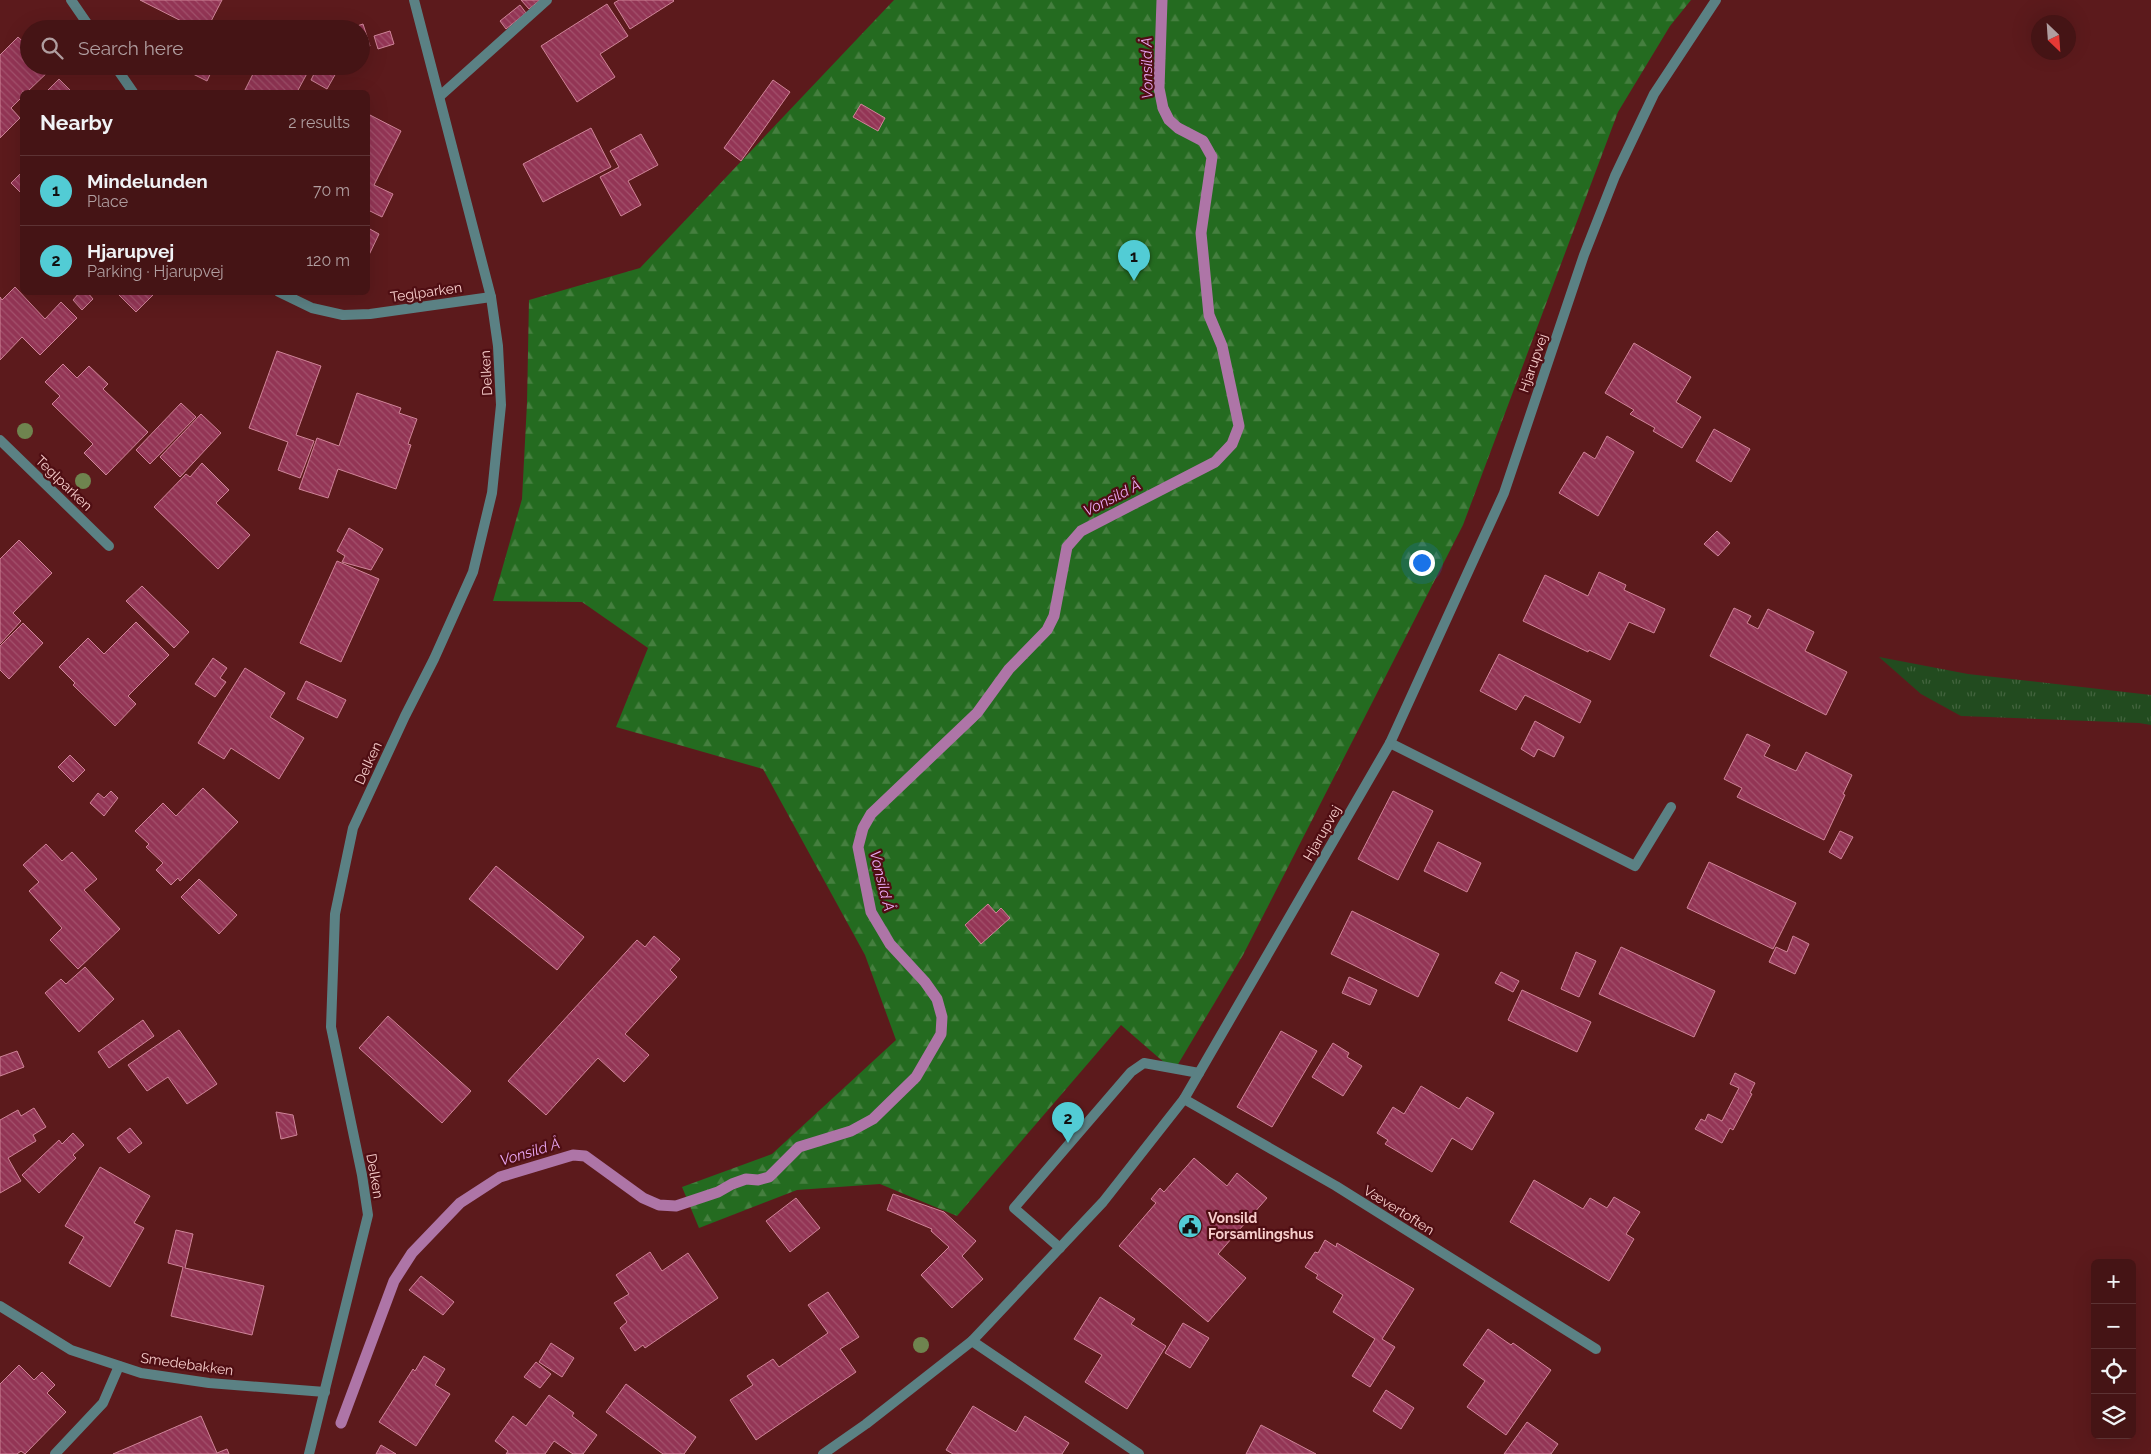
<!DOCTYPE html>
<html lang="en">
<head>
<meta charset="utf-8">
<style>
  :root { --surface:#451415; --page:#4f2122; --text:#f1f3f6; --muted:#b09ea0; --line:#5d3334; --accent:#52ccd5 }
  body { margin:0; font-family:Raleway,sans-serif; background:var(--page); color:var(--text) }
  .controls { position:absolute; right:15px; bottom:15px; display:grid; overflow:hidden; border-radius:8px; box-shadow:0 5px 20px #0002 }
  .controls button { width:45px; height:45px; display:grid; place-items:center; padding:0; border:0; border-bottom:1px solid var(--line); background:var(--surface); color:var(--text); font:25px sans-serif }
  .compass { position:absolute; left:2031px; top:15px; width:45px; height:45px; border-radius:50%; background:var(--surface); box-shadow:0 5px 20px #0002; rotate:155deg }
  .you { position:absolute; left:1421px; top:562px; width:18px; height:18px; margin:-12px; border:4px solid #fff; border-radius:50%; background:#1a73e8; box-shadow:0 0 0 8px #1a73e833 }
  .badge { display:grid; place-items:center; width:32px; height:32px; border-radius:50%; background:var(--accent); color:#111; font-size:16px; font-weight:700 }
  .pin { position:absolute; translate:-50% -41px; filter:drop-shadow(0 1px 2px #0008) }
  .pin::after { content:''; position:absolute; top:26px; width:18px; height:15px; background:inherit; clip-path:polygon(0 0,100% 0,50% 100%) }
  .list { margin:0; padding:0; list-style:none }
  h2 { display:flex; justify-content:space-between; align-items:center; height:65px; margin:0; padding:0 20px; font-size:21px }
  h2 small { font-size:16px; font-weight:400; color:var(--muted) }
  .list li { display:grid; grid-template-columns:32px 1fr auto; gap:15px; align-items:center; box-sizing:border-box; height:70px; padding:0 20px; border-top:1px solid var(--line) }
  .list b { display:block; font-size:19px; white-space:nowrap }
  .list p { margin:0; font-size:16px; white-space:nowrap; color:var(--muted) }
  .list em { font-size:16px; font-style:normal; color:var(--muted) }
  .icon { flex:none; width:28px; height:28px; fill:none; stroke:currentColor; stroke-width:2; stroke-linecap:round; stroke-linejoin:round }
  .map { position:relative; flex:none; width:2151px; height:1454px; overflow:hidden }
  .search { position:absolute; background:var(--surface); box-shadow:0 5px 20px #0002; left:20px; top:20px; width:350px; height:55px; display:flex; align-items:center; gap:12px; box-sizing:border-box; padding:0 18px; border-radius:28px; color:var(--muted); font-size:19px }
  .panel { position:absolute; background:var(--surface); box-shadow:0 5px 20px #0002; left:20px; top:90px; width:350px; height:205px; border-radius:8px }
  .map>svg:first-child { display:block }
</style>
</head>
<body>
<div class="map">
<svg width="2151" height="1454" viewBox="0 0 2151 1454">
  <defs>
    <pattern id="grass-tufts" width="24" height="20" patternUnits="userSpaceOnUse" patternTransform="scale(1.25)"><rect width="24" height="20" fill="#224b1f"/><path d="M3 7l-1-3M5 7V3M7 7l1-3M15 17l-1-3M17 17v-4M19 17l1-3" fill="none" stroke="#43643e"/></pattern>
    <pattern id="forest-firs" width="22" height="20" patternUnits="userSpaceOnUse" patternTransform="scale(1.25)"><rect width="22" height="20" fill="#246b20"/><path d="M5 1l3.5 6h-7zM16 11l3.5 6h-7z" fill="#457f3f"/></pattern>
    <pattern id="building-back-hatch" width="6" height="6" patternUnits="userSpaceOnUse" patternTransform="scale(1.25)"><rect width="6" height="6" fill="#933555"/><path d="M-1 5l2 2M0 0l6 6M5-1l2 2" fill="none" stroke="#a3516c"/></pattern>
  </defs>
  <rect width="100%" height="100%" fill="#5c1a1c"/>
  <path fill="url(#grass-tufts)" d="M 1879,657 L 1968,674 L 2151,695 L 2151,725 L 2139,723 L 1961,716 L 1921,694 Z"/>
  <path fill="url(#forest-firs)" d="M 894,0 L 1691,0 L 1670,26 L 1618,112 L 1463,525 L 1243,955 L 1174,1071 L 1121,1025 L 957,1216 L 880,1184 L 797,1190 L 699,1228 L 682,1187 L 772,1154 L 896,1040 L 865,955 L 763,769 L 616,727 L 648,648 L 582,602 L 493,601 L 522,499 L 527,403 L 529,300 L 640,268 Z"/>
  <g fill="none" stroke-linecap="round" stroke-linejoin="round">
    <path stroke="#ae75a7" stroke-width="11" d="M 341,1423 L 394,1281 L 412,1253 L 460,1203 L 500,1177 L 573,1155 L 585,1156 L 643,1198 L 659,1205 L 676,1206 L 718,1192 L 732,1184 L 746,1179 L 758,1180 L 769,1177 L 799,1147 L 851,1131 L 873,1119 L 916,1077 L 941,1034 L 942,1017 L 937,999 L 925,982 L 890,944 L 871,912 L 858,847 L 863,828 L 871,814 L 977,713 L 1009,669 L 1047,630 L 1054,616 L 1067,547 L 1081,531 L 1215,462 L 1232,444 L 1239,426 L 1222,346 L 1209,315 L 1201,233 L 1212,157 L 1203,141 L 1178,128 L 1169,120 L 1163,108 L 1159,88 L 1162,0"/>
  </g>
  <g fill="url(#building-back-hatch)" stroke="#cf8498">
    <path d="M 140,0 L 222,0 L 207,29 L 197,29 Z"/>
    <path d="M 521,0 L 540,0 L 529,9 Z"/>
    <path d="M 619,0 L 673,0 L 674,1 L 630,29 L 614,3 Z"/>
    <path d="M 607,4 L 628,36 L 600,54 L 615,77 L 577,102 L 541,46 Z"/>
    <path d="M 520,5 L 526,13 L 506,29 L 500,21 Z"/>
    <path d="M 363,24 L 370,46 L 361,49 L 361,29 L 348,29 Z"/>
    <path d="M 390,31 L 394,44 L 378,49 L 374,36 Z"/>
    <path d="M 18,37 L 29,47 L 29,66 L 48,66 L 51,69 L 27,92 L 22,92 L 22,97 L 11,108 L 20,118 L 0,138 L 0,55 Z"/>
    <path d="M 189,66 L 214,66 L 207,81 L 187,71 Z"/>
    <path d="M 257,66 L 311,66 L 297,92 L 244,92 Z"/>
    <path d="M 318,66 L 340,66 L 327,89 L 311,80 Z"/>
    <path d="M 59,79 L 72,92 L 46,92 Z"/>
    <path d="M 773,80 L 790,92 L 741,161 L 724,148 Z"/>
    <path d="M 861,104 L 885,118 L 878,131 L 853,117 Z"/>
    <path d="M 368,114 L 401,131 L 374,185 L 393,194 L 382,217 L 368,210 Z"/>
    <path d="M 591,128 L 611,167 L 543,202 L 523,164 Z"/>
    <path d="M 641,134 L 658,165 L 628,181 L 641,205 L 621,216 L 600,177 L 619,167 L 610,151 Z"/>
    <path d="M 22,172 L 22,194 L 11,183 Z"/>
    <path d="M 368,228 L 379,234 L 368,257 Z"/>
    <path d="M 15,287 L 45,319 L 61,302 L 77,318 L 40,355 L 22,337 L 0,360 L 0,297 L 2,300 Z"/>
    <path d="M 80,292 L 87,292 L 93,299 L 82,310 L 73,300 Z"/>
    <path d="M 122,292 L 156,292 L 136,312 L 119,295 Z"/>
    <path d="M 1634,343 L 1691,377 L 1676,402 L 1701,417 L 1682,448 L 1653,431 L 1655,428 L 1630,414 L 1634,410 L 1605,393 Z"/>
    <path d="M 277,351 L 321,366 L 296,435 L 314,441 L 300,478 L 278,470 L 288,442 L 249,428 Z"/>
    <path d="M 63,364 L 77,378 L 89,366 L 108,384 L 103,389 L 148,432 L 106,475 L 84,453 L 93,444 L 52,404 L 60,396 L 45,382 Z"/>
    <path d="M 357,393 L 401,408 L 399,413 L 417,419 L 408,444 L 411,445 L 396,489 L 338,469 L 328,498 L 299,489 L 317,438 L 339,446 Z"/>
    <path d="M 181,403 L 196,417 L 150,464 L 136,450 Z"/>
    <path d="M 201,414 L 221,433 L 180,477 L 160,457 Z"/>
    <path d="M 1714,429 L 1750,449 L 1731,482 L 1696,461 Z"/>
    <path d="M 1607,436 L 1634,452 L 1598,516 L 1559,493 L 1584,452 L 1595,459 Z"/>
    <path d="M 202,463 L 229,490 L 216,503 L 250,535 L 218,569 L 154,507 L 186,474 L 190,477 Z"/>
    <path d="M 349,528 L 383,549 L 371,570 L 342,562 L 345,556 L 337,551 Z"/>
    <path d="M 1717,531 L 1730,543 L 1718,556 L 1704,544 Z"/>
    <path d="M 19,540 L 52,573 L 13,613 L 21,621 L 0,644 L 0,559 Z"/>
    <path d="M 337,561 L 379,579 L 341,662 L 300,643 Z"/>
    <path d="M 1599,572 L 1626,585 L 1624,590 L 1665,609 L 1654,633 L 1629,622 L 1610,660 L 1589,650 L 1588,652 L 1523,621 L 1545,575 L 1588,596 Z"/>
    <path d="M 142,586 L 189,632 L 174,648 L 126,601 Z"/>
    <path d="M 1734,608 L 1751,616 L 1747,623 L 1758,629 L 1768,609 L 1814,632 L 1805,651 L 1847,672 L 1826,715 L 1710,656 Z"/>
    <path d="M 136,622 L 169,655 L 128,696 L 136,704 L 115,726 L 73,685 L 75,683 L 59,667 L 88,638 L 104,654 Z"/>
    <path d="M 23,623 L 43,643 L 9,679 L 0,670 L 0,646 Z"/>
    <path d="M 1499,654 L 1591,701 L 1580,723 L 1525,695 L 1516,710 L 1480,691 Z"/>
    <path d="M 213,658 L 227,668 L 220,678 L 226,682 L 215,697 L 195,684 Z"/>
    <path d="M 245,668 L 285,693 L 270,717 L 304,738 L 279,779 L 231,748 L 224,759 L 198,743 Z"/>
    <path d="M 306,681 L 346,700 L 337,718 L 297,699 Z"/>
    <path d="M 1535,721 L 1564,737 L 1554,757 L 1538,749 L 1534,757 L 1521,749 Z"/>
    <path d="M 1747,734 L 1770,745 L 1764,756 L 1796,771 L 1806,752 L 1852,775 L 1843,794 L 1845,795 L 1824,840 L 1737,797 L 1742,788 L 1724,779 Z"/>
    <path d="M 70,755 L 85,770 L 73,782 L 58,767 Z"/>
    <path d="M 203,788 L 238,822 L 180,881 L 178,878 L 171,885 L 156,870 L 163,863 L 146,847 L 149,844 L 135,831 L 163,803 L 176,816 Z"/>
    <path d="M 111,791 L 118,798 L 104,816 L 90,803 L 98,793 L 104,798 Z"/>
    <path d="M 1393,791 L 1433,811 L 1398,880 L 1358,859 Z"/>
    <path d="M 1840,831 L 1853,837 L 1841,859 L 1829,852 Z"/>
    <path d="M 1438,842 L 1481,863 L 1467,892 L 1424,871 Z"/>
    <path d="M 46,844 L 62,861 L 72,852 L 97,879 L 84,890 L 120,929 L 78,969 L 50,940 L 62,928 L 29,891 L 39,882 L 23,865 Z"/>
    <path d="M 1709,862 L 1796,903 L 1773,949 L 1687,908 Z"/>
    <path d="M 496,866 L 584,937 L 557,970 L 469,899 Z"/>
    <path d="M 199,879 L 237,915 L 219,934 L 181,897 Z"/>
    <path d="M 988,904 L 996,913 L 1001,908 L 1010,918 L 981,944 L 965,925 Z"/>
    <path d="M 1352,911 L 1439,954 L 1418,997 L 1331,954 Z"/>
    <path d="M 654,936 L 680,959 L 670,970 L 677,977 L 625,1034 L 649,1055 L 624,1082 L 598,1058 L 546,1115 L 508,1081 L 637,940 L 645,947 Z"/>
    <path d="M 1793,936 L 1809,944 L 1795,974 L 1769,962 L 1776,947 L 1787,952 Z"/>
    <path d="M 1621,947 L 1715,991 L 1694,1037 L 1599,994 Z"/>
    <path d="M 1576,952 L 1596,961 L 1579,997 L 1561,989 Z"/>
    <path d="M 85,967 L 114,999 L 79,1032 L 45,993 L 61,979 L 66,984 Z"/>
    <path d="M 1501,972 L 1519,981 L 1513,992 L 1495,983 Z"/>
    <path d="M 1349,977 L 1377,990 L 1370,1005 L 1342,993 Z"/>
    <path d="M 1522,990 L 1591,1022 L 1577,1052 L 1508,1020 Z"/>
    <path d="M 388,1016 L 471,1091 L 442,1123 L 359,1048 Z"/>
    <path d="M 143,1020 L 154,1036 L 109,1068 L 98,1052 Z"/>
    <path d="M 179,1030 L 217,1084 L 187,1104 L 168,1077 L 147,1091 L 128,1065 Z"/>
    <path d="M 1281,1031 L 1317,1051 L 1272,1127 L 1237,1107 Z"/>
    <path d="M 1333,1043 L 1349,1053 L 1347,1057 L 1362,1066 L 1343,1096 L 1312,1077 Z"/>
    <path d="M 17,1051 L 24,1067 L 0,1076 L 0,1057 Z"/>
    <path d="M 1735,1073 L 1755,1083 L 1750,1093 L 1752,1094 L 1733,1130 L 1730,1128 L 1722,1143 L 1695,1129 L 1701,1119 L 1705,1121 L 1708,1114 L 1722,1121 L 1739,1088 L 1730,1084 Z"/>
    <path d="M 1421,1086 L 1459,1109 L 1467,1097 L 1494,1113 L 1472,1150 L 1452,1138 L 1432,1172 L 1385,1144 L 1388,1140 L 1377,1133 L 1393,1107 L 1404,1114 Z"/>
    <path d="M 34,1108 L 46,1127 L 33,1135 L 36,1141 L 8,1158 L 21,1181 L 0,1193 L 0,1120 L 18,1110 L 21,1116 Z"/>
    <path d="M 276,1112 L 293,1115 L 297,1135 L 281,1139 Z"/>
    <path d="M 130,1128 L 142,1143 L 129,1153 L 117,1138 Z"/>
    <path d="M 73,1133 L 84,1145 L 73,1155 L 76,1158 L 39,1193 L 22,1175 L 59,1140 L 62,1144 Z"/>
    <path d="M 1194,1158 L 1227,1186 L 1237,1173 L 1267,1198 L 1218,1254 L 1246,1278 L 1208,1322 L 1119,1246 L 1156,1203 L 1151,1199 L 1160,1188 L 1164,1192 Z"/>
    <path d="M 100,1167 L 150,1196 L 134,1223 L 144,1228 L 110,1287 L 69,1263 L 84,1237 L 65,1226 Z"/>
    <path d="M 1534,1180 L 1583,1209 L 1590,1198 L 1607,1208 L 1614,1197 L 1640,1212 L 1626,1234 L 1634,1239 L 1609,1281 L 1510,1222 Z"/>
    <path d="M 893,1194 L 944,1212 L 976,1241 L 962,1256 L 983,1279 L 952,1308 L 921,1275 L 949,1247 L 931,1231 L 932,1229 L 887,1210 Z"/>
    <path d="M 796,1198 L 820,1228 L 790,1252 L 766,1221 Z"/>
    <path d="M 176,1230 L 193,1234 L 185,1268 L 264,1286 L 252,1335 L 171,1316 L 183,1267 L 168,1263 Z"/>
    <path d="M 1325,1240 L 1336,1247 L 1337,1243 L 1414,1289 L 1382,1339 L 1395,1347 L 1370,1387 L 1352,1376 L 1375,1339 L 1333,1312 L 1343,1295 L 1316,1278 L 1318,1275 L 1305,1267 L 1315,1252 L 1318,1253 Z"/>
    <path d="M 650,1252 L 662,1271 L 688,1253 L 718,1298 L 645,1348 L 643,1345 L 635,1351 L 620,1328 L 627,1322 L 614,1303 L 629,1294 L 616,1275 Z"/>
    <path d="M 421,1276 L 454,1302 L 443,1315 L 409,1290 Z"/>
    <path d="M 828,1292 L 859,1337 L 840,1349 L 856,1372 L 756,1440 L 730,1400 L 753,1385 L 747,1376 L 773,1359 L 779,1367 L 828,1333 L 808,1305 Z"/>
    <path d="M 1100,1297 L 1135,1319 L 1131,1324 L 1166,1346 L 1127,1409 L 1085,1382 L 1102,1355 L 1074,1339 Z"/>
    <path d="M 1183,1323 L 1209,1338 L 1190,1368 L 1165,1353 Z"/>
    <path d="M 1488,1329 L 1511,1345 L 1513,1343 L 1551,1370 L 1506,1435 L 1467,1407 L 1485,1381 L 1463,1365 Z"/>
    <path d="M 551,1343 L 574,1358 L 562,1377 L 539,1362 Z"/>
    <path d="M 424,1356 L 445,1369 L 435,1385 L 450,1394 L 416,1446 L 379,1422 L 413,1369 L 415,1371 Z"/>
    <path d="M 536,1362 L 551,1374 L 540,1388 L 524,1377 Z"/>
    <path d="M 19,1365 L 34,1380 L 42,1372 L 55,1385 L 47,1393 L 66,1412 L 25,1454 L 21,1451 L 17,1454 L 0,1454 L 0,1384 Z"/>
    <path d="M 626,1384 L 696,1437 L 684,1454 L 663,1454 L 606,1412 Z"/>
    <path d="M 1386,1390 L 1414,1408 L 1401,1429 L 1373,1411 Z"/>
    <path d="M 549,1395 L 574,1413 L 572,1416 L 597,1435 L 583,1454 L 573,1454 L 554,1441 L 545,1454 L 506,1454 L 508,1451 L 495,1441 L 513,1416 L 526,1426 Z"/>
    <path d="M 973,1406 L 1016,1432 L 1025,1416 L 1069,1443 L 1062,1454 L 953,1454 L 946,1450 Z"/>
    <path d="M 201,1416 L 217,1453 L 227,1449 L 229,1454 L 113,1454 Z"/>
    <path d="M 1527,1422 L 1558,1444 L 1551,1454 L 1504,1454 Z"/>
    <path d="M 1261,1425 L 1316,1454 L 1246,1454 Z"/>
    <path d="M 381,1445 L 396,1454 L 376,1454 Z"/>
  </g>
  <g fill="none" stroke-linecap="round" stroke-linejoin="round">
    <g stroke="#5b8184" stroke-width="10">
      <path d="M 1060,1248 L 1014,1208 L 1131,1072 L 1144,1063 L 1199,1073"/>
      <path d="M 55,1454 L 103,1403 L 119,1366"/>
    </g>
    <g stroke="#5b8184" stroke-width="10">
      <path d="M 71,0 L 91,29"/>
      <path d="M 115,66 L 133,92"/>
      <path d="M 440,96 L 547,0"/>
      <path d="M 279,292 L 312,308 L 343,315 L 370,314 L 491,297"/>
      <path d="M 0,440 L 109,546"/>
      <path d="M 1390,743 L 1635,866 L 1671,807"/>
      <path d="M 1184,1099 L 1336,1186 L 1596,1349"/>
      <path d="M 0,1306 L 71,1350 L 141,1373 L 209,1383 L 325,1392"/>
      <path d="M 972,1341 L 1139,1454"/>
      <path d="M 309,1454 L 368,1215 L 362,1175 L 331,1027 L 335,914 L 353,828 L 405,716 L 434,659 L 473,572 L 492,493 L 501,405 L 498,346 L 491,297 L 414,0"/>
    </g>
    <path stroke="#5b8184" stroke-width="10" d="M 823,1454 L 866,1424 L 972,1341 L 1103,1202 L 1184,1099 L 1390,743 L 1504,493 L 1584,255 L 1615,176 L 1654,94 L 1716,0"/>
  </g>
  <g fill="#6f844f">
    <circle cx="25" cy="431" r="8"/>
    <circle cx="83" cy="481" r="8"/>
    <circle cx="921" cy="1345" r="8"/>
  </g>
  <defs>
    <g id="civic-disc" transform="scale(1.25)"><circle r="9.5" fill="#52ccd5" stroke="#4f0e13"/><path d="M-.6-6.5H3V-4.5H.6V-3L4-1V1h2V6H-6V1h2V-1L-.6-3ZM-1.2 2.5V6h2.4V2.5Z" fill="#111"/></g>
  </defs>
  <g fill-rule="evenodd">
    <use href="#civic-disc" x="1190" y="1226"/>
  </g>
  <g text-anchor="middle" stroke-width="4.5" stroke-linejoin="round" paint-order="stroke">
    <g font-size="14" fill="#f7cdcb" stroke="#4f0e13">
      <text transform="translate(426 292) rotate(-8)" y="5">Teglparken</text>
      <text transform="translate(1533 363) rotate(-71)" y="5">Hjarupvej</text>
      <text transform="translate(486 373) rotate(-93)" y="5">Delken</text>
      <text transform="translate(64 483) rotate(44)" y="5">Teglparken</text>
      <text transform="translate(368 763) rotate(-65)" y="5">Delken</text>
      <text transform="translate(1322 833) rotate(-60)" y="5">Hjarupvej</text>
      <text transform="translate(375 1176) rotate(80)" y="5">Delken</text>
      <text transform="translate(1399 1210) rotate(32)" y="5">Vævertoften</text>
      <text transform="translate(187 1364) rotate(8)" y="5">Smedebakken</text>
    </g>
    <g font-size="14" font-weight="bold" fill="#f7cdcb" stroke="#4f0e13" text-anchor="start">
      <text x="1208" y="1223">Vonsild<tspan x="1208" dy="16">Forsamlingshus</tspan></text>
    </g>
    <g font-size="15" font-style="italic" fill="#eaa7f4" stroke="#4f0e13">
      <text transform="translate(1147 68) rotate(-91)" y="5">Vonsild Å</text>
      <text transform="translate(1112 498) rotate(-27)" y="5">Vonsild Å</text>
      <text transform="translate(882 881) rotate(76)" y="5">Vonsild Å</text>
      <text transform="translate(530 1152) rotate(-17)" y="5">Vonsild Å</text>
    </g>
  </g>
</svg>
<div class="controls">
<button>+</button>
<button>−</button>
<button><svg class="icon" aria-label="locate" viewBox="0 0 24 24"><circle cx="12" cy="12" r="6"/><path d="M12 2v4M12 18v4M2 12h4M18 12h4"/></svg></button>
<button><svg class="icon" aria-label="layers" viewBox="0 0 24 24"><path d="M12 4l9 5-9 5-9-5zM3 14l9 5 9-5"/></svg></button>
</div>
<svg class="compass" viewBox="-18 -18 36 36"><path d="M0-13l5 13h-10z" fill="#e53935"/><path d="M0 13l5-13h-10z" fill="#b09ea0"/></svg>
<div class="you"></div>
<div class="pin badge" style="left:1134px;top:281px">1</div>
<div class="pin badge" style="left:1068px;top:1143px">2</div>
<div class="search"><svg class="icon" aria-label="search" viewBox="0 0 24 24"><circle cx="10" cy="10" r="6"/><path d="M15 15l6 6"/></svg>Search here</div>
<section class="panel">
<h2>Nearby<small>2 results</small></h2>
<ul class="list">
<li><span class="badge">1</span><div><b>Mindelunden</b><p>Place</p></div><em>70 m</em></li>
<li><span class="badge">2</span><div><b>Hjarupvej</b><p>Parking · Hjarupvej</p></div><em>120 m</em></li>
</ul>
</section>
</div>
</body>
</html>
